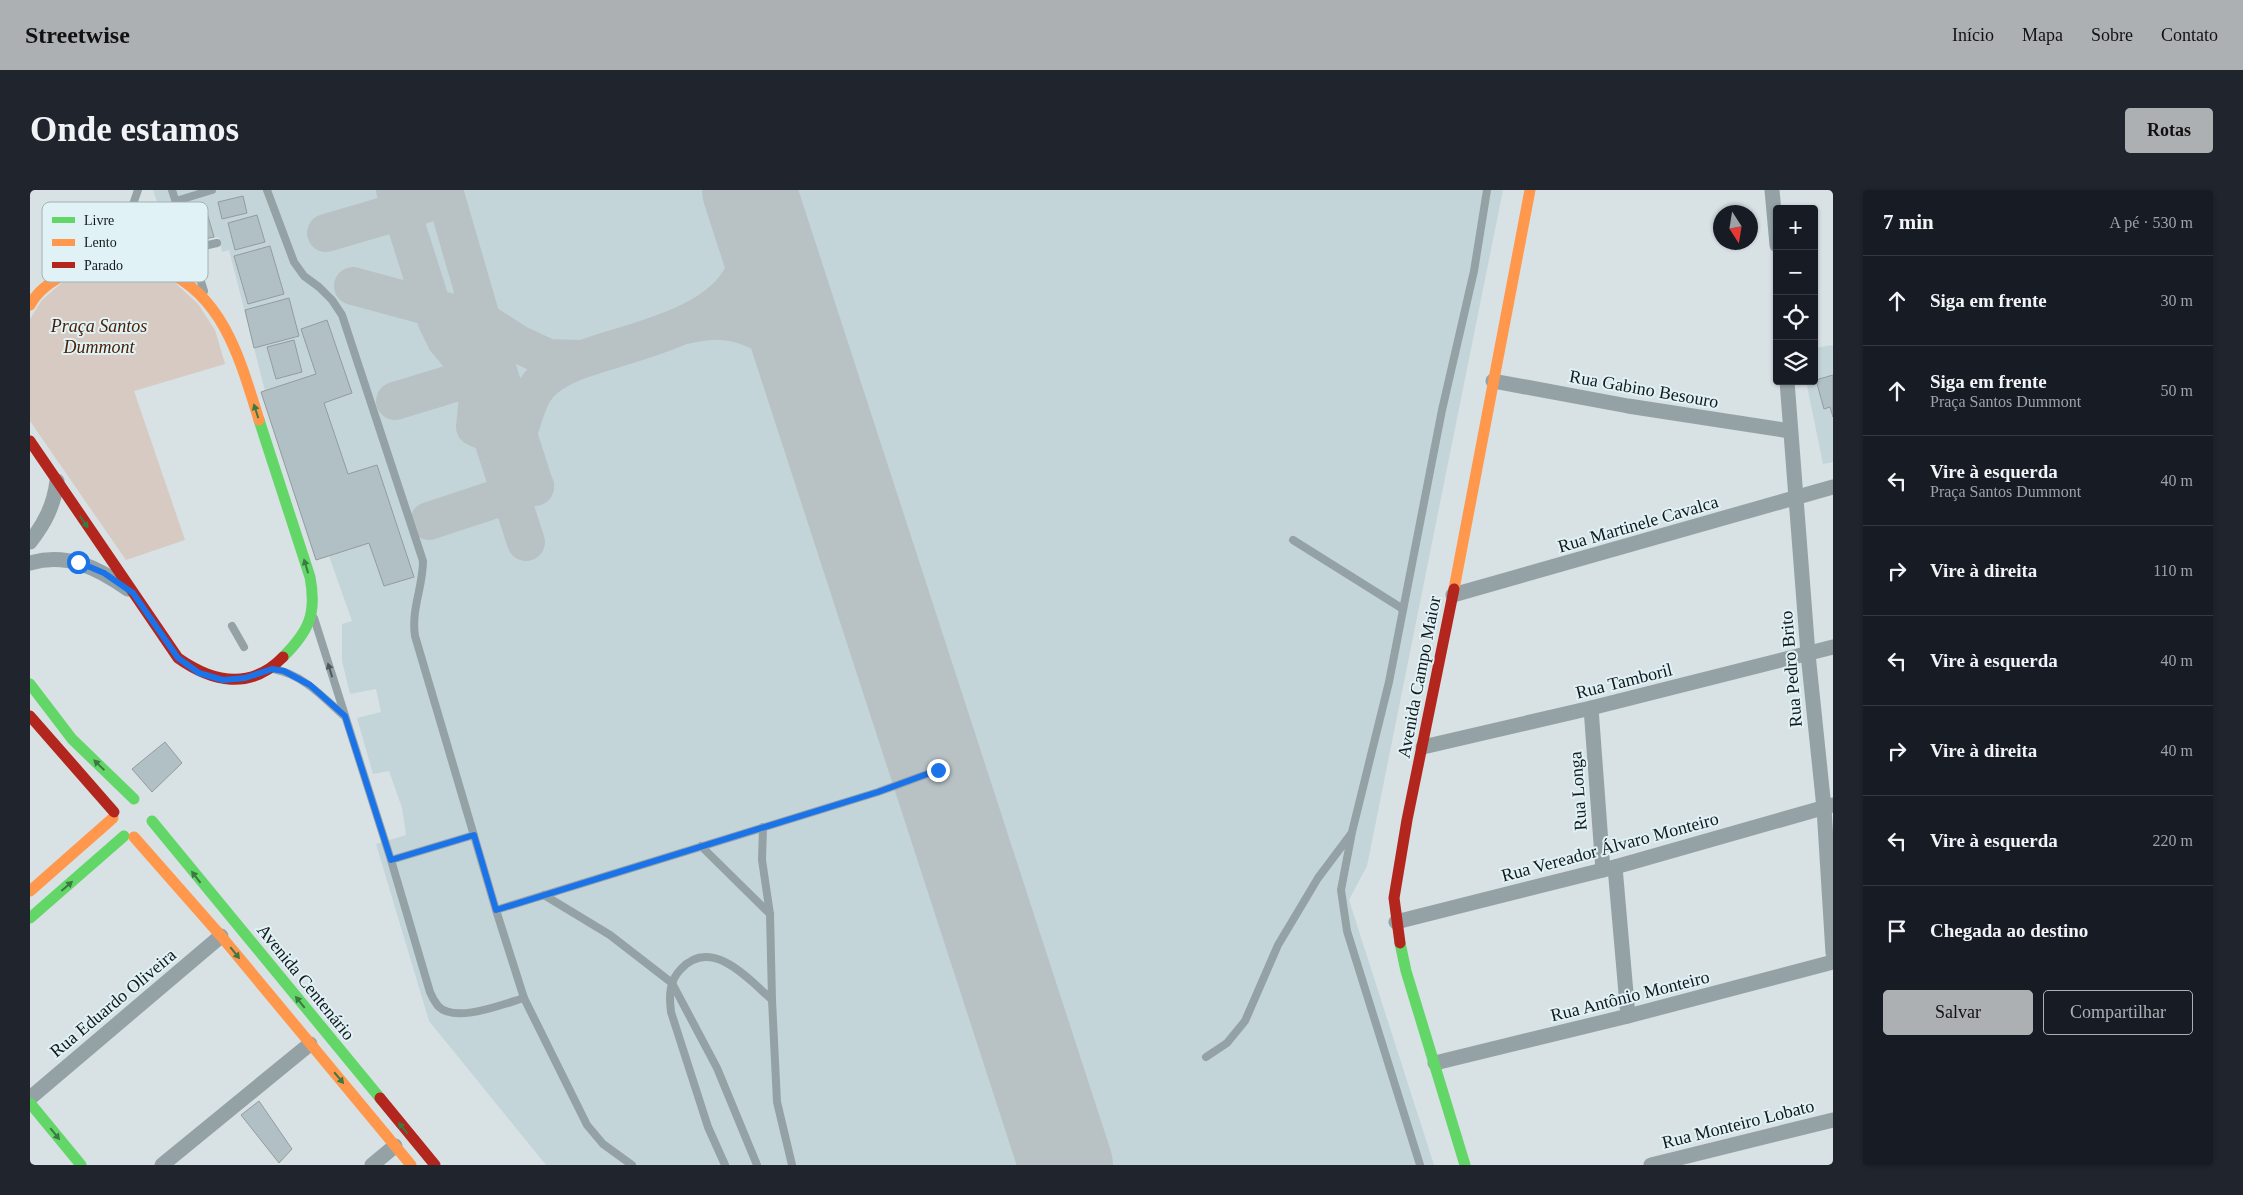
<!DOCTYPE html>
<html lang="pt">
<head>
<meta charset="utf-8">
<style>
  :root { --surface:#171b24; --page:#20242c; --text:#f1f3f6; --muted:#9ea1a6; --line:#363941; --accent:#acb0b3 }
  body { margin:0; font-family:"Times New Roman",serif; background:var(--page); color:var(--text) }
  .controls { position:absolute; right:15px; top:15px; display:grid; overflow:hidden; border-radius:5px; box-shadow:0 1px 4px #0004 }
  .controls button { width:45px; height:45px; display:grid; place-items:center; padding:0; border:0; border-bottom:1px solid var(--line); background:var(--surface); color:var(--text); font:25px sans-serif }
  .compass { position:absolute; left:1683px; top:15px; width:45px; height:45px; border-radius:50%; background:var(--surface); box-shadow:0 1px 4px #0004; rotate:168deg }
  .stop { position:absolute; width:15px; height:15px; margin:-11px; border:4px solid #1a73e8; border-radius:50%; background:#fff }
  .stop.end { background:#1a73e8; border-color:#fff; box-shadow:0 1px 5px #0008 }
  .list { margin:0; padding:0; list-style:none }
  h2 { display:flex; justify-content:space-between; align-items:center; height:65px; margin:0; padding:0 20px; font-size:21px }
  h2 small { font-size:16px; font-weight:400; color:var(--muted) }
  .list li { display:grid; grid-template-columns:32px 1fr auto; gap:15px; align-items:center; box-sizing:border-box; height:90px; padding:0 20px; border-top:1px solid var(--line) }
  .list b { display:block; font-size:19px; white-space:nowrap }
  .list p { margin:0; font-size:16px; white-space:nowrap; color:var(--muted) }
  .list em { font-size:16px; font-style:normal; color:var(--muted) }
  .actions { display:flex; gap:10px; padding:15px 20px }
  .actions a { flex:1; padding:11px 0; border:1px solid var(--accent); border-radius:5px; text-align:center; font-size:18px; color:var(--accent) }
  .actions .main { background:var(--accent); color:#111 }
  .icon { flex:none; width:28px; height:28px; fill:none; stroke:currentColor; stroke-width:2; stroke-linecap:round; stroke-linejoin:round }
  .map { position:relative; flex:none; width:1803px; height:975px; overflow:hidden; border-radius:5px }
  header { display:flex; align-items:center; gap:30px; box-sizing:border-box; height:70px; padding:0 25px; background:var(--accent); color:#111 }
  header strong { font-size:24px }
  nav { display:flex; gap:28px; margin-inline-start:auto; font-size:18px }
  .intro { display:flex; align-items:center; justify-content:space-between; box-sizing:border-box; height:120px; padding:0 30px }
  h1 { margin:0; font-size:35px }
  .button { padding:12px 22px; border-radius:5px; background:var(--accent); color:#111; font-size:18px; font-weight:700 }
  main { display:flex; gap:30px; padding:0 30px }
  aside { flex:1; background:var(--surface); border-radius:5px; box-shadow:0 1px 4px #0004 }
  .map>svg:first-child { display:block }
</style>
</head>
<body>
<header>
<strong>Streetwise</strong>
<nav><a>Início</a><a>Mapa</a><a>Sobre</a><a>Contato</a></nav>
</header>
<div class="intro"><h1>Onde estamos</h1><a class="button">Rotas</a></div>
<main>
<div class="map">
<svg width="1803" height="975" viewBox="0 0 1803 975">
  <rect width="100%" height="100%" fill="#d8e1e4"/>
  <g fill="#c4d5da">
    <path d="M 123,0 L 1473,0 L 1337,676 L 1319,710 L 1404,975 L 516,975 L 399,831 L 346,654 L 376,645 L 372,618 L 359,581 L 343,584 L 327,528 L 351,522 L 346,499 L 320,504 L 312,471 L 312,434 L 322,431 L 299,366 L 286,370 L 231,202 L 235,201 L 199,60 L 192,62 L 189,47 L 170,50 L 161,16 L 131,24 Z"/>
    <path d="M 1803,155 L 1803,272 L 1793,274 L 1776,191 L 1784,191 L 1784,158 Z"/>
  </g>
  <path fill="#d7cac2" d="M 88,77 L 142,90 L 168,114 L 185,140 L 195,174 L 104,201 L 155,350 L 96,370 L 0,231 L 0,129 L 12,110 L 34,91 Z"/>
  <g fill="none" stroke-linecap="round" stroke-linejoin="round">
    <g stroke="#b8c1c4" stroke-width="38">
      <path d="M 365,0 L 407,132 L 416,150 L 438,176 L 448,207 L 445,237 L 461,244 L 496,352"/>
      <path d="M 414,0 L 452,131 L 505,297"/>
      <path d="M 296,43 L 395,14"/>
      <path d="M 323,96 L 452,131 L 488,154 L 518,168 L 552,169"/>
      <path d="M 655,135 C 666,133 678,130 690,131 C 726,132 751,154 777,178"/>
      <path d="M 365,211 L 467,180"/>
      <path d="M 488,243 C 493,230 497,211 505,200 C 517,182 540,173 559,167 C 608,150 689,135 713,84 C 722,66 724,45 727,25"/>
      <path d="M 399,331 L 505,296"/>
    </g>
    <path stroke="#b8c1c4" stroke-width="94" d="M 719,0 L 1036,975"/>
  </g>
  <g fill="#b1c0c4" stroke="#949b9d">
    <path d="M 213,6 L 217,23 L 192,29 L 188,12 Z"/>
    <path d="M 177,23 L 184,47 L 170,50 L 164,26 Z"/>
    <path d="M 227,25 L 235,52 L 205,60 L 198,33 Z"/>
    <path d="M 240,56 L 254,104 L 218,114 L 204,66 Z"/>
    <path d="M 259,108 L 269,146 L 224,158 L 215,120 Z"/>
    <path d="M 297,130 L 322,203 L 294,213 L 318,284 L 347,275 L 384,387 L 354,396 L 339,353 L 286,370 L 231,202 L 286,184 L 271,139 Z"/>
    <path d="M 264,150 L 272,182 L 246,189 L 237,157 Z"/>
    <path d="M 1803,185 L 1803,227 L 1800,217 L 1794,219 L 1786,190 Z"/>
    <path d="M 135,552 L 152,573 L 122,602 L 102,579 Z"/>
    <path d="M 229,911 L 262,959 L 249,973 L 211,925 Z"/>
  </g>
  <g fill="none" stroke-linecap="round" stroke-linejoin="round">
    <g stroke="#94a2a6" stroke-width="8">
      <path d="M 142,0 L 174,101"/>
      <path d="M 237,0 L 264,72 L 274,86 L 289,97 L 302,110 L 312,125 L 393,371 C 393,397 381,419 385,446 L 466,720 L 848,602 L 908,580"/>
      <path d="M 146,11 L 182,0"/>
      <path d="M 48,43 L 57,74"/>
      <path d="M 16,52 L 83,31 L 101,20 L 108,0"/>
      <path d="M 115,71 L 141,40 L 150,25"/>
      <path d="M 125,74 C 145,63 164,58 187,53"/>
      <path d="M 1263,350 L 1373,419"/>
      <path d="M 284,428 L 361,670 L 400,802 C 402,807 405,812 408,816 C 425,834 473,814 494,808"/>
      <path d="M 202,436 L 214,457"/>
      <path d="M 243,479 C 272,484 292,506 313,525"/>
      <path d="M 733,637 L 732,670 L 740,724 L 742,810 L 747,912 L 762,975"/>
      <path d="M 671,656 L 740,724"/>
      <path d="M 361,670 L 444,645"/>
      <path d="M 514,705 L 580,745 L 642,793 L 687,878 L 727,975"/>
      <path d="M 466,720 L 494,808 L 557,935 L 573,954 L 602,975"/>
      <path d="M 1176,867 L 1197,853 L 1215,831 L 1248,755 L 1288,688 L 1321,644"/>
      <path d="M 695,975 L 678,937 L 641,822 C 639,806 639,791 651,779 C 681,746 719,789 742,810"/>
      <path d="M 1390,975 L 1317,741 L 1311,700 L 1322,642 L 1359,492 L 1412,220 L 1444,81 L 1457,0"/>
    </g>
    <g stroke="#94a2a6" stroke-width="15">
      <path d="M 1742,0 L 1747,55"/>
      <path d="M 1463,191 L 1598,216 L 1760,241"/>
      <path d="M 1757,191 L 1778,464 L 1794,618 L 1803,763"/>
      <path d="M 0,352 C 15,333 24,315 27,291"/>
      <path d="M 0,373 C 37,362 68,378 98,399"/>
      <path d="M 1423,405 L 1803,297"/>
      <path d="M 1561,518 L 1573,680"/>
      <path d="M 1393,557 L 1561,518 L 1803,457"/>
      <path d="M 1585,677 L 1598,826"/>
      <path d="M 1366,732 L 1585,677 L 1803,615"/>
      <path d="M 1405,873 L 1598,826 L 1803,772"/>
      <path d="M 0,908 L 191,746"/>
      <path d="M 132,975 L 280,854"/>
      <path d="M 342,975 L 365,956"/>
      <path d="M 1621,975 L 1803,930"/>
    </g>
    <g stroke="#63d668" stroke-width="11">
      <path d="M 229,230 L 280,387 C 287,424 279,441 253,467"/>
      <path d="M 0,494 L 42,549 L 104,609"/>
      <path d="M 122,631 L 350,908"/>
      <path d="M 0,728 L 94,646"/>
      <path d="M 1370,753 L 1376,781 L 1435,975"/>
      <path d="M 0,913 L 51,975"/>
    </g>
    <g stroke="#ff974d" stroke-width="11">
      <path d="M 0,115 C 10,95 40,79 62,74 C 87,68 113,70 136,81 C 195,108 211,173 229,230"/>
      <path d="M 1424,399 L 1500,0"/>
      <path d="M 104,647 L 191,746 L 381,975"/>
      <path d="M 0,701 L 83,628"/>
    </g>
    <g stroke="#b3261e" stroke-width="11">
      <path d="M 0,251 L 148,468 C 182,492 220,501 253,467"/>
      <path d="M 0,526 L 84,622"/>
      <path d="M 1370,753 L 1364,708 L 1377,630 L 1424,399"/>
      <path d="M 350,908 L 405,975"/>
    </g>
  </g>
  <defs><path id="oneway-solid" d="M-6-.8H1V-3.2L6.5 0L1 3.2V.8H-6Z" transform="scale(1.25)"/></defs>
  <g fill="#3b7842">
    <use href="#oneway-solid" transform="translate(226 221) rotate(-108)"/>
    <use href="#oneway-solid" transform="translate(54 332) rotate(56)"/>
    <use href="#oneway-solid" transform="translate(276 376) rotate(-107)"/>
    <use href="#oneway-solid" transform="translate(69 575) rotate(-136)"/>
    <use href="#oneway-solid" transform="translate(166 687) rotate(-128)"/>
    <use href="#oneway-solid" transform="translate(37 696) rotate(-41)"/>
    <use href="#oneway-solid" transform="translate(205 763) rotate(51)"/>
    <use href="#oneway-solid" transform="translate(270 812) rotate(-129)"/>
    <use href="#oneway-solid" transform="translate(309 888) rotate(50)"/>
    <use href="#oneway-solid" transform="translate(373 938) rotate(-130)"/>
    <use href="#oneway-solid" transform="translate(25 944) rotate(51)"/>
  </g>
  <use fill="#4d575a" href="#oneway-solid" transform="translate(300 480) rotate(-107)"/>
  <g fill="none" stroke-linecap="round" stroke-linejoin="round">
    <path stroke="#1a73e8" stroke-width="6" d="M 48,372 L 74,383 L 103,403 L 148,468 L 169,483 L 193,490 L 215,488 L 242,479 L 254,481 L 280,495 L 315,526 L 361,670 L 444,645 L 466,720 L 848,602 L 908,580"/>
  </g>
  <g text-anchor="middle" stroke-width="4" stroke-linejoin="round" paint-order="stroke">
    <g font-size="18" font-style="italic" fill="#4b2106" stroke="#e0f2f6">
      <text x="69" y="142">Praça Santos<tspan x="69" dy="21">Dummont</tspan></text>
    </g>
    <g font-size="18" fill="#13191b" stroke="#e0f2f6">
      <text transform="translate(1614 199) rotate(10)" y="6">Rua Gabino Besouro</text>
      <text transform="translate(1608 334) rotate(-16)" y="6">Rua Martinele Cavalca</text>
      <text transform="translate(1761 479) rotate(-95)" y="6">Rua Pedro Brito</text>
      <text transform="translate(1389 487) rotate(-79)" y="6">Avenida Campo Maior</text>
      <text transform="translate(1594 491) rotate(-14)" y="6">Rua Tamboril</text>
      <text transform="translate(1548 601) rotate(-94)" y="6">Rua Longa</text>
      <text transform="translate(1580 657) rotate(-15)" y="6">Rua Vereador Álvaro Monteiro</text>
      <text transform="translate(276 792) rotate(51)" y="6">Avenida Centenário</text>
      <text transform="translate(1600 806) rotate(-14)" y="6">Rua Antônio Monteiro</text>
      <text transform="translate(83 813) rotate(-40)" y="6">Rua Eduardo Oliveira</text>
      <text transform="translate(1708 934) rotate(-14)" y="6">Rua Monteiro Lobato</text>
    </g>
  </g>
  <rect x="12" y="12" width="166" height="80" rx="8" fill="#e0f2f6" stroke="#a2b1b4" stroke-width="1"/>
  <rect x="22" y="27" width="23" height="6" fill="#63d668"/>
  <rect x="22" y="49" width="23" height="7" fill="#ff974d"/>
  <rect x="22" y="72" width="23" height="6" fill="#b3261e"/>
  <g font-size="14" fill="#13191b">
    <text x="54" y="35">Livre</text>
    <text x="54" y="57">Lento</text>
    <text x="54" y="80">Parado</text>
  </g>
</svg>
<div class="controls">
<button>+</button>
<button>−</button>
<button><svg class="icon" aria-label="locate" viewBox="0 0 24 24"><circle cx="12" cy="12" r="6"/><path d="M12 2v4M12 18v4M2 12h4M18 12h4"/></svg></button>
<button><svg class="icon" aria-label="layers" viewBox="0 0 24 24"><path d="M12 4l9 5-9 5-9-5zM3 14l9 5 9-5"/></svg></button>
</div>
<svg class="compass" viewBox="-18 -18 36 36"><path d="M0-13l5 13h-10z" fill="#e53935"/><path d="M0 13l5-13h-10z" fill="#9ea1a6"/></svg>
<div class="stop" style="left:48px;top:372px"></div>
<div class="stop end" style="left:908px;top:580px"></div>
</div>
<aside>
<h2>7 min<small>A pé · 530 m</small></h2>
<ul class="list">
<li><svg class="icon" aria-label="ahead" viewBox="0 0 24 24"><path d="M12 20V5M6 11l6-6 6 6"/></svg><div><b>Siga em frente</b></div><em>30 m</em></li>
<li><svg class="icon" aria-label="ahead" viewBox="0 0 24 24"><path d="M12 20V5M6 11l6-6 6 6"/></svg><div><b>Siga em frente</b><p>Praça Santos Dummont</p></div><em>50 m</em></li>
<li><svg class="icon" aria-label="left" viewBox="0 0 24 24"><path d="M17 20v-9H6M10 6l-5 5 5 5"/></svg><div><b>Vire à esquerda</b><p>Praça Santos Dummont</p></div><em>40 m</em></li>
<li><svg class="icon" aria-label="right" viewBox="0 0 24 24"><path d="M7 20v-9h11M14 6l5 5-5 5"/></svg><div><b>Vire à direita</b></div><em>110 m</em></li>
<li><svg class="icon" aria-label="left" viewBox="0 0 24 24"><path d="M17 20v-9H6M10 6l-5 5 5 5"/></svg><div><b>Vire à esquerda</b></div><em>40 m</em></li>
<li><svg class="icon" aria-label="right" viewBox="0 0 24 24"><path d="M7 20v-9h11M14 6l5 5-5 5"/></svg><div><b>Vire à direita</b></div><em>40 m</em></li>
<li><svg class="icon" aria-label="left" viewBox="0 0 24 24"><path d="M17 20v-9H6M10 6l-5 5 5 5"/></svg><div><b>Vire à esquerda</b></div><em>220 m</em></li>
<li><svg class="icon" aria-label="arrive" viewBox="0 0 24 24"><path d="M6 21V4h12l-3 4 3 4H6"/></svg><div><b>Chegada ao destino</b></div></li>
</ul>
<div class="actions"><a class="main">Salvar</a><a>Compartilhar</a></div>
</aside>
</main>
</body>
</html>
